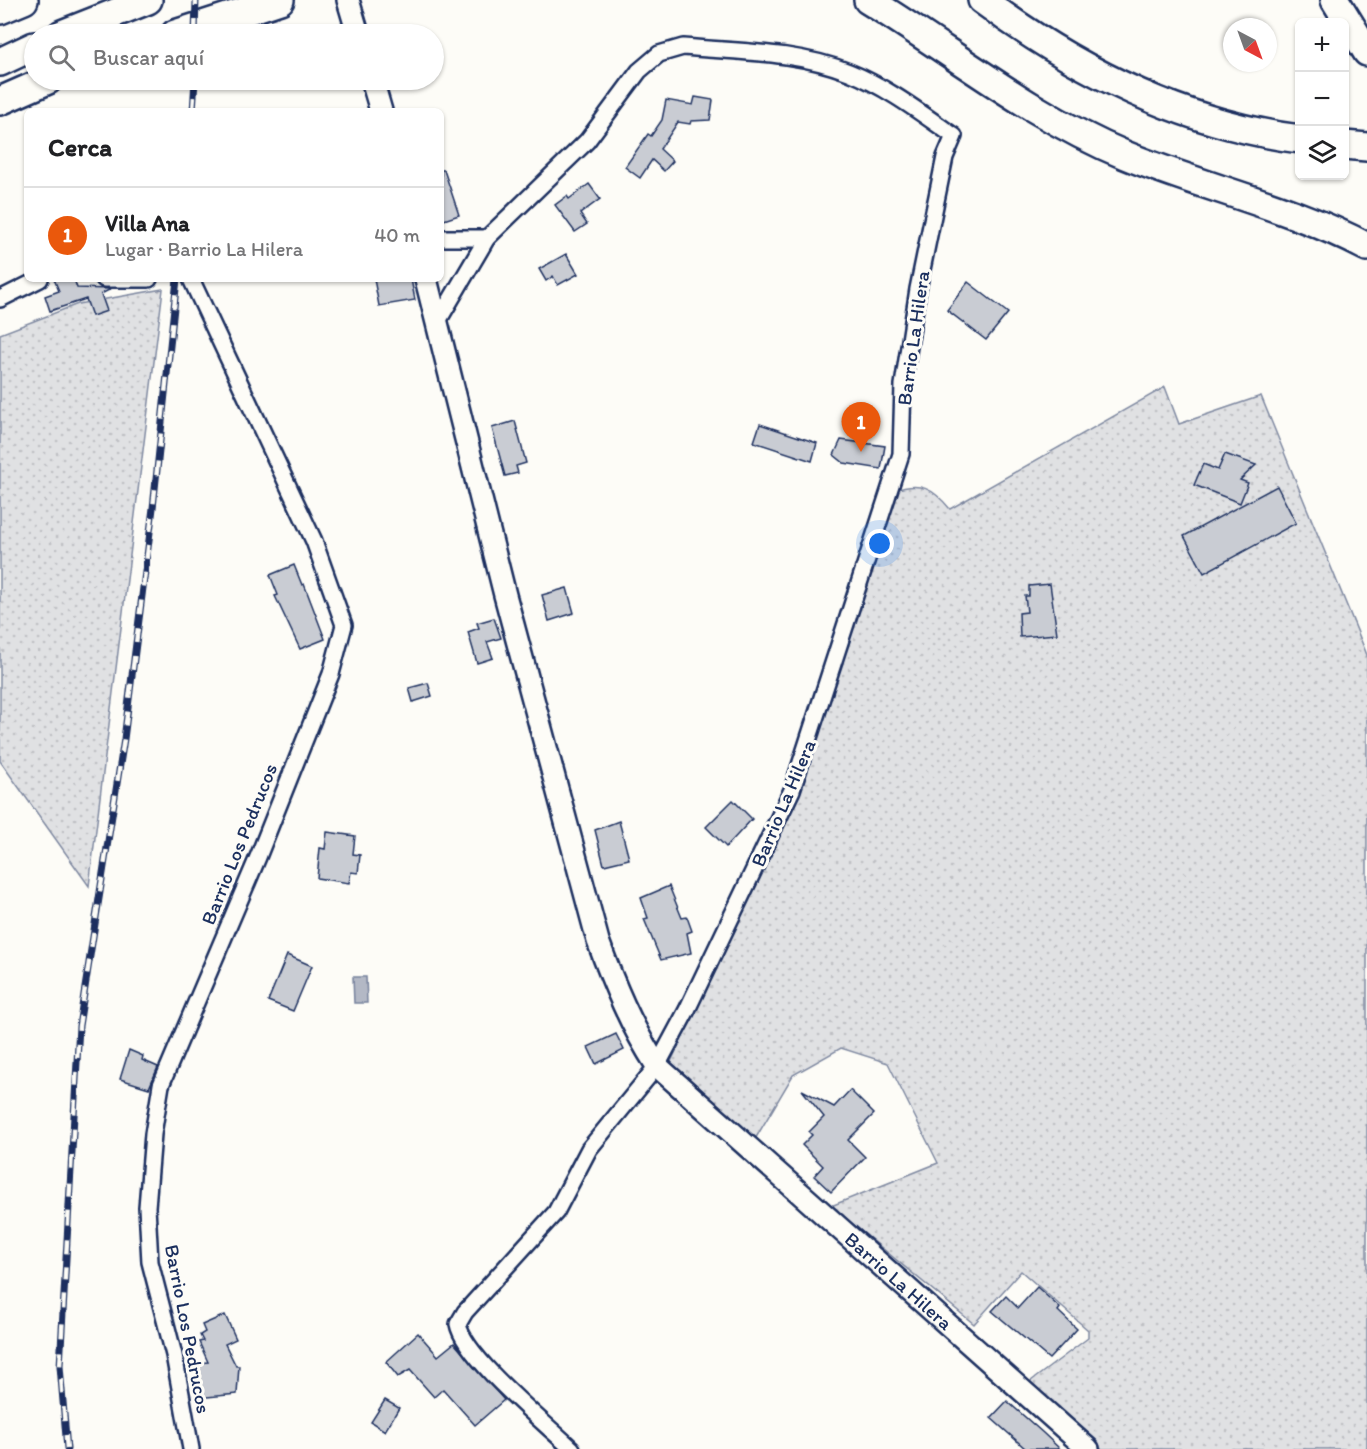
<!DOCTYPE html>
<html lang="es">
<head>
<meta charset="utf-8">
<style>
  :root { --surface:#fff; --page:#f2f2f2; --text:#202124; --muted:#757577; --line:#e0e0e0; --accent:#ea580c }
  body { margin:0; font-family:Itim,sans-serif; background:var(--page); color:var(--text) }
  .controls { position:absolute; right:18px; top:18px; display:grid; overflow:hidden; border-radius:9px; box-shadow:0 2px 4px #0004 }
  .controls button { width:54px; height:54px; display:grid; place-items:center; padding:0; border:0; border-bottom:2px solid var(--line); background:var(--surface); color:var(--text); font:30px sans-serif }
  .compass { position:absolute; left:1223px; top:18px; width:54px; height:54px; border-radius:50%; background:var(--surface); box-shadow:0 2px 4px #0004; rotate:139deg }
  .you { position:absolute; left:880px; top:544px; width:21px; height:21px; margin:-15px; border:4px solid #fff; border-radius:50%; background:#1a73e8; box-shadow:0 0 0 9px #1a73e833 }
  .badge { display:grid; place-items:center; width:39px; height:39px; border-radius:50%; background:var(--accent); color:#fff; font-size:20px; font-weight:700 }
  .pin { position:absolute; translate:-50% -50px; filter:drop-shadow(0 2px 3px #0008) }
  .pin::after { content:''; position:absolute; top:32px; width:21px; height:18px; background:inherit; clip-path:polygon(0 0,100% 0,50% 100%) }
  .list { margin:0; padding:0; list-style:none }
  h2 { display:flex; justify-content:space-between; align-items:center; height:78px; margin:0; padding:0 24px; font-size:26px }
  h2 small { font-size:20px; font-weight:400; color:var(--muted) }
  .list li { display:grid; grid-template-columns:39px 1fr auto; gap:18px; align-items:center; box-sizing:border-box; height:96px; padding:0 24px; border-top:2px solid var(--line) }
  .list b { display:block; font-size:22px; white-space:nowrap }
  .list p { margin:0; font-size:20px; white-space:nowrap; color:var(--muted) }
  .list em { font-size:20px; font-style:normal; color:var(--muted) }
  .icon { flex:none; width:33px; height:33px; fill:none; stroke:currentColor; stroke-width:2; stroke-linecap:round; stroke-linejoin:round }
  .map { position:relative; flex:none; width:1367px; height:1449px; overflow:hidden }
  .search { position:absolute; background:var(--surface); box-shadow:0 2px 4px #0004; left:24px; top:24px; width:420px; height:66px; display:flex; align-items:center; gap:15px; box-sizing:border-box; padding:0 21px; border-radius:33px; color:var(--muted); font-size:22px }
  .panel { position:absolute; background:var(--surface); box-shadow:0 2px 4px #0004; left:24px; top:108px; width:420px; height:174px; border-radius:9px }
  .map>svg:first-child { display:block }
</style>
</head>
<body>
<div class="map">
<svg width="1367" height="1449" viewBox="0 0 1367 1449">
  <defs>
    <pattern id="grass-dots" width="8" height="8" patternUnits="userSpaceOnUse" patternTransform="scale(1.5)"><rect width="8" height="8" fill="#e0e1e3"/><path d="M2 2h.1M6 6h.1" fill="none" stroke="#c0c1c5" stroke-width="1.8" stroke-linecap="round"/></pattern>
  </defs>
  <rect width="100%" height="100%" fill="#fdfcf7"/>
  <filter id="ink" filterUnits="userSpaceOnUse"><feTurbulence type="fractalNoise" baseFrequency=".0167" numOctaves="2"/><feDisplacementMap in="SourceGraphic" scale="12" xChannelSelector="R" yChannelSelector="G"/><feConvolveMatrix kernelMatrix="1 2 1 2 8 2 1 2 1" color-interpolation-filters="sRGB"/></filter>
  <g filter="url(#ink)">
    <g fill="url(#grass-dots)" stroke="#7e88a0" stroke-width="1.5">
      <path d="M 163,289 L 89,886 L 0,761 L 0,334 L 78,304 Z"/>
      <path d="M 1165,387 L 1179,424 L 1261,396 L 1367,655 L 1367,1449 L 1100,1449 L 1027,1384 L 1088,1338 L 1088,1330 L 1021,1271 L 974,1324 L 831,1206 L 938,1163 L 888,1063 L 841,1048 L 793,1075 L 754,1141 L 669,1066 L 793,799 L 826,711 L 893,491 C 920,481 933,488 950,509 Z"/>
    </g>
    <path fill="#b3b8c5" stroke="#76819c" stroke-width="1.5" d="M 353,977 L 366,977 L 367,1003 L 354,1003 Z"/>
    <g fill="#c9ccd3" stroke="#1b2f5e" stroke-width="1.5">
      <path d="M 695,97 L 713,100 L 710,120 L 691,121 L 690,124 L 678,122 L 660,149 L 673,161 L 664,171 L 652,160 L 640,178 L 625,167 L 648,134 L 651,136 L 662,120 L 666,100 L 693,105 Z"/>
      <path d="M 441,170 L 444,170 L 459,215 L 441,221 Z"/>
      <path d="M 589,184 L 600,199 L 580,214 L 587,224 L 575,232 L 555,205 L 567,196 L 569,199 Z"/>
      <path d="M 566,254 L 578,274 L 558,285 L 553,276 L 546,281 L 539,269 Z"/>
      <path d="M 54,279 L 74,279 L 77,288 L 111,289 L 101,294 L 107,311 L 92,316 L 86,299 L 50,311 L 45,296 L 59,291 Z"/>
      <path d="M 374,279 L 411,279 L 415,300 L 379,306 Z"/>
      <path d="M 968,282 L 1008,313 L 986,340 L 947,310 Z"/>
      <path d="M 515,421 L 526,463 L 516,466 L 518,473 L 505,476 L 492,428 Z"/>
      <path d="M 760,424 L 817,443 L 812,461 L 754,442 Z"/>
      <path d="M 841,440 L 885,446 L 881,469 L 844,463 L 834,455 Z"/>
      <path d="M 1225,454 L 1256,465 L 1240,480 L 1248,483 L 1240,503 L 1194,485 L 1203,464 L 1218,470 Z"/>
      <path d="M 1277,486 L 1296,523 L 1204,573 L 1184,536 Z"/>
      <path d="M 294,565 L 302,585 L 304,584 L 325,639 L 300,649 L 275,596 L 278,595 L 270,575 Z"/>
      <path d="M 1050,584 L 1057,634 L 1020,637 L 1019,613 L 1027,612 L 1025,596 L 1029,596 L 1029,586 Z"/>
      <path d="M 567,588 L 574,613 L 549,621 L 542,595 Z"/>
      <path d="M 494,618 L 501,638 L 487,642 L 493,658 L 477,663 L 468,632 L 479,628 L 477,623 Z"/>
      <path d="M 428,683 L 432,696 L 413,702 L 409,688 Z"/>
      <path d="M 733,800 L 752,819 L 726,847 L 706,827 Z"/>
      <path d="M 619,821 L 629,859 L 604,865 L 595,830 Z"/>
      <path d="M 327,832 L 355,836 L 353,854 L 360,855 L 358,873 L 351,872 L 349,883 L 317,878 L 320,848 L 325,849 Z"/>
      <path d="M 669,886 L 682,918 L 687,917 L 692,931 L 687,933 L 691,953 L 661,960 L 644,919 L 648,918 L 641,898 Z"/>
      <path d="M 287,955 L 312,966 L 293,1011 L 268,1001 Z"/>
      <path d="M 616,1034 L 624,1050 L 596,1064 L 588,1047 Z"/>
      <path d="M 129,1050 L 143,1056 L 142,1060 L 158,1067 L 149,1088 L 120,1079 Z"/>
      <path d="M 802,1090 L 834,1107 L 850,1090 L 874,1114 L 848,1140 L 865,1157 L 831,1192 L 814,1176 L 823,1166 L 802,1145 L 812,1135 L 809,1132 L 824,1117 Z"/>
      <path d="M 1037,1287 L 1060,1308 L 1058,1311 L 1077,1329 L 1049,1359 L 992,1311 L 1006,1296 L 1018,1308 Z"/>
      <path d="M 225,1315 L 236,1339 L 225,1344 L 236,1366 L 239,1366 L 237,1394 L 197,1398 L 195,1363 L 208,1362 L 199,1342 L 203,1341 L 200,1335 L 205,1332 L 202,1325 Z"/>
      <path d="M 418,1333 L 438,1356 L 454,1343 L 504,1400 L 475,1425 L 443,1389 L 434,1397 L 410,1370 L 398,1377 L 386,1362 Z"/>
      <path d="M 385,1400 L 399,1408 L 385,1431 L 371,1422 Z"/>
      <path d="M 1007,1401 L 1043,1433 L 1060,1449 L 1026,1449 L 991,1418 Z"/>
    </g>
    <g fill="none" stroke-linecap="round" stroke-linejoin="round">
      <g stroke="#1b2f5e" stroke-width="20">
        <g id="street">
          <path d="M 441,238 L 487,238"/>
          <path d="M 104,279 L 149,279"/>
          <path d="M 0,299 L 40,279"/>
          <path d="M 437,323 L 487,238 L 587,141 L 639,71 L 659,54 L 683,47 C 738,52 796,51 849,72 C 887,87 921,113 954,136 L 945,157 L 918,289 L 903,385 L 901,454 L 792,790 L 687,1010 L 657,1066 L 589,1149 L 556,1212 L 465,1312 L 458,1324 C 464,1357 544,1422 572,1449"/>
          <path d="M 191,1449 L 174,1355 L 150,1262 L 147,1207 L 153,1134 L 161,1085 L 258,857 L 331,674 L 344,625 L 314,541 L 191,279"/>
        </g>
      </g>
      <g stroke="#1b2f5e" stroke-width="26">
        <g id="secondary">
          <path d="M 348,0 L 358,34"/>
          <path d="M 372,80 L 381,111"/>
          <path id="s1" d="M 426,279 L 505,595 L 598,941 C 614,985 631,1026 657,1066 L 1088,1449"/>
        </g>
      </g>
      <g stroke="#1b2f5e" stroke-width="32">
        <g id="highway">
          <path d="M 868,0 C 953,52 1031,116 1125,155 C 1205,188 1290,206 1367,247"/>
          <path d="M 982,0 C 1076,70 1182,124 1300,139"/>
          <path d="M 1335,0 L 1367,52"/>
          <path d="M 0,10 L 24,0"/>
          <path d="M 62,34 L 148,0"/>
          <path d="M 175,34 L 280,0"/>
          <path d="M 0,62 L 34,46"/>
          <path d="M 0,101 L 48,80"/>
          <path d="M 1344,145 L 1367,147"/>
        </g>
      </g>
      <use href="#street" stroke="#fdfcf7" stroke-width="15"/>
      <use href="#secondary" stroke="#fdfcf7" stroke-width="21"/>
      <use href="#highway" stroke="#fdfcf7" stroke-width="27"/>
      <g stroke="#1b2f5e" stroke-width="7">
        <g id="rail">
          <path d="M 195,34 L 196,0"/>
          <path d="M 193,111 L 195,80"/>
          <path d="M 67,1449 L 60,1366 L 79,1026 L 124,739 L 153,508 L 177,279"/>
        </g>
      </g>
      <use href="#rail" stroke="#fdfcf7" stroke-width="4.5" stroke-dasharray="14" stroke-linecap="butt"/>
    </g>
  </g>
  <g text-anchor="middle" stroke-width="6" stroke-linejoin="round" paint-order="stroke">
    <g font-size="20" fill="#1b2f5e" stroke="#fdfcf7">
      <text transform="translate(913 338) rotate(-82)" y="7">Barrio La Hilera</text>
      <text transform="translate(783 803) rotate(-67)" y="7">Barrio La Hilera</text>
      <text transform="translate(239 844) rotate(-68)" y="7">Barrio Los Pedrucos</text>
      <text dy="7" stroke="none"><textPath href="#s1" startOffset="1146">Barrio La Hilera</textPath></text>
      <text transform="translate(188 1329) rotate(79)" y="7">Barrio Los Pedrucos</text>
    </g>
  </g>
</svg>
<div class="controls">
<button>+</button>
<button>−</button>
<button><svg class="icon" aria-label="layers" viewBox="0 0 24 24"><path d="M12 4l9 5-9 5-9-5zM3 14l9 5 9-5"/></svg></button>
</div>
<svg class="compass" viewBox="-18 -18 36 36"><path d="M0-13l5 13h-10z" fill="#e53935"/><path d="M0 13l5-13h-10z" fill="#757577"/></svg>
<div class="you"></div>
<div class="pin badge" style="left:861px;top:452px">1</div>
<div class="search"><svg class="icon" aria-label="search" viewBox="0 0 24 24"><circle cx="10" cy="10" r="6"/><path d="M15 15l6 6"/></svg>Buscar aquí</div>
<section class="panel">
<h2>Cerca<small></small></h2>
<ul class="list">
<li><span class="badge">1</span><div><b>Villa Ana</b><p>Lugar · Barrio La Hilera</p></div><em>40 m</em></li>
</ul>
</section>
</div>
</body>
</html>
